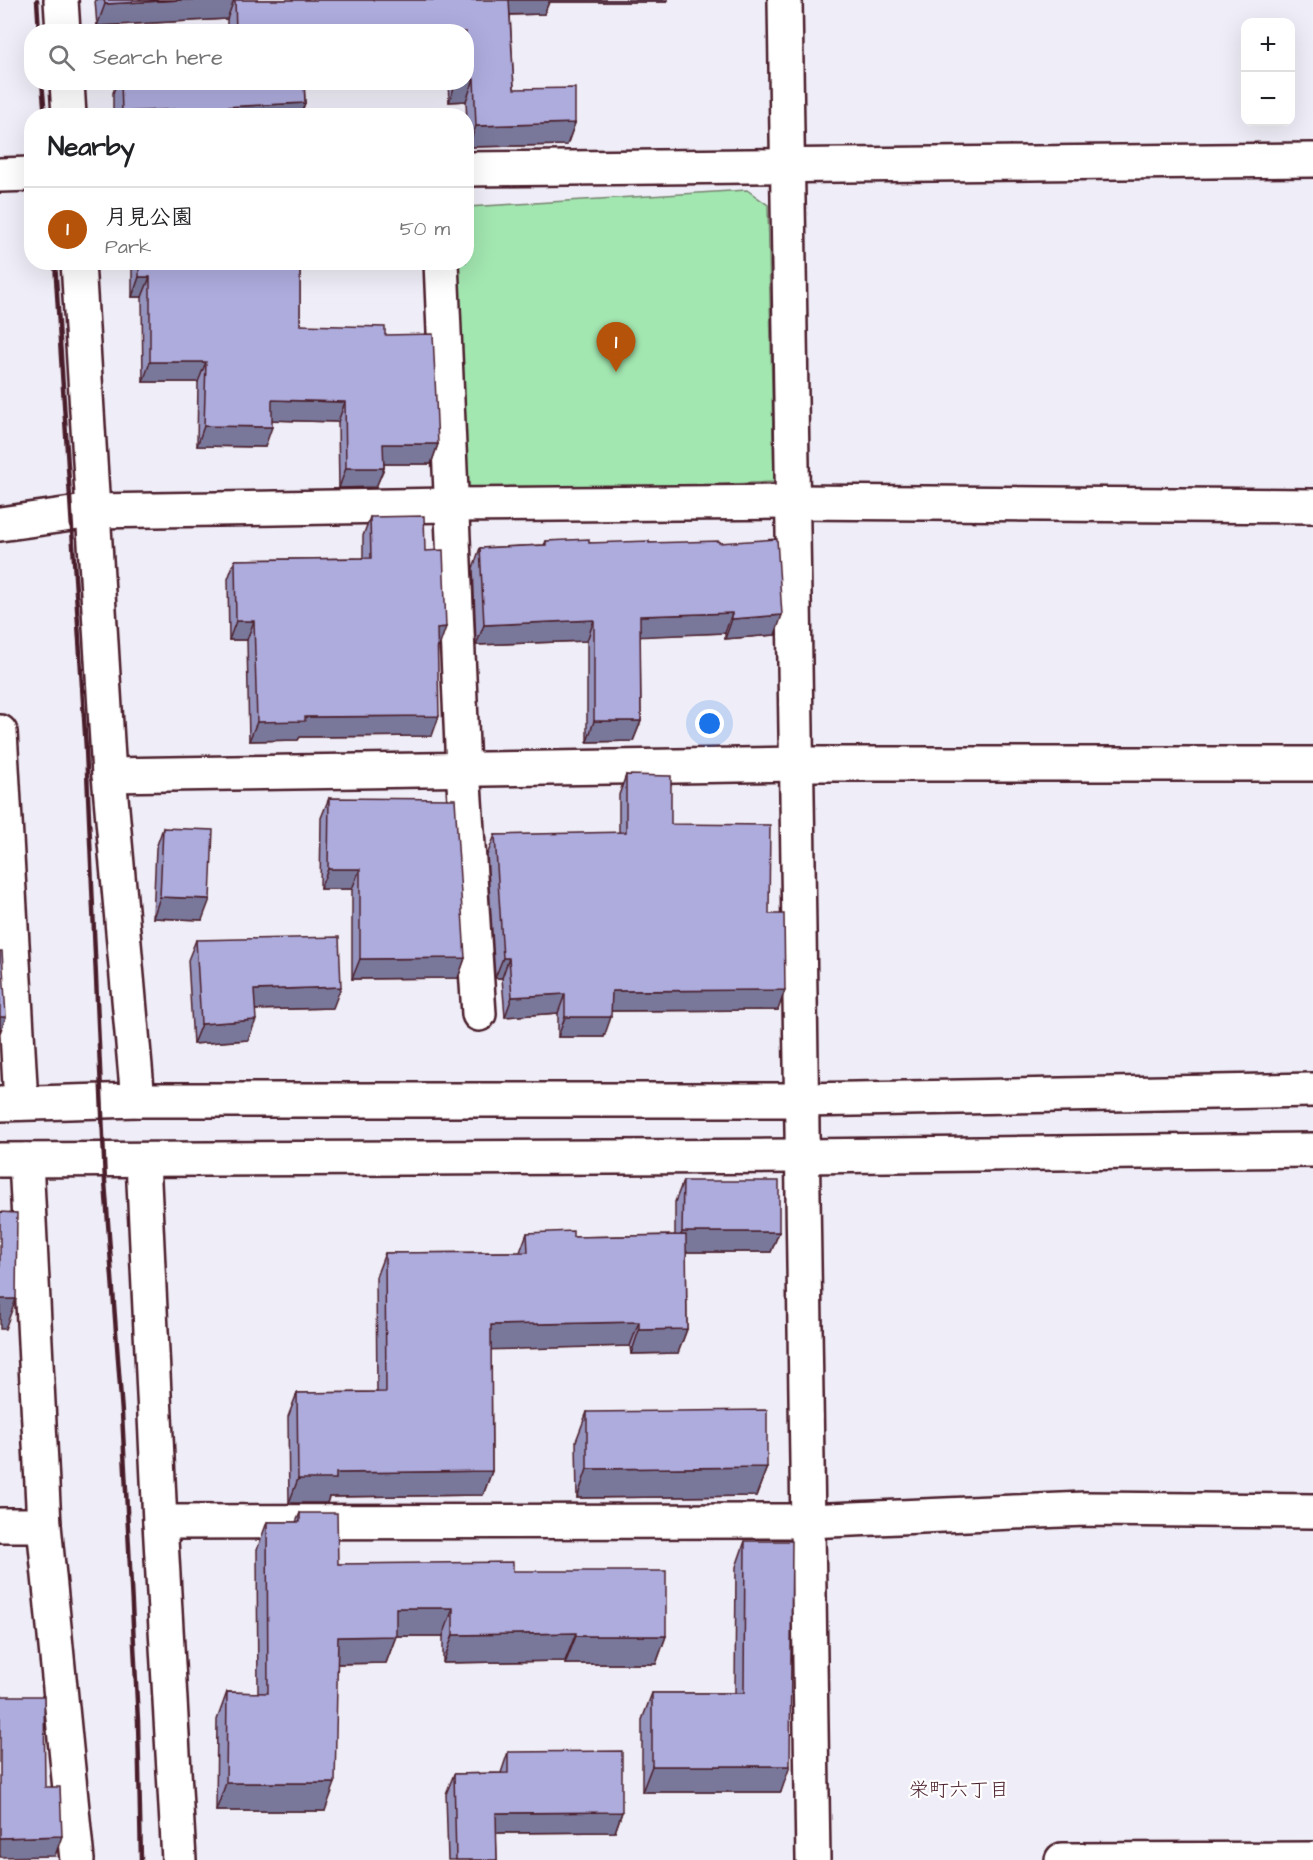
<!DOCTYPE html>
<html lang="en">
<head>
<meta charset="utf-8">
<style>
  :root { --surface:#fff; --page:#f2f2f2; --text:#202124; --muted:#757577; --line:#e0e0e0; --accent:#b45309 }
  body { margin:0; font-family:"Architects Daughter","Klee One",sans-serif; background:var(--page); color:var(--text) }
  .controls { position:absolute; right:18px; top:18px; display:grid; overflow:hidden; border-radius:12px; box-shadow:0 6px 24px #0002 }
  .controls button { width:54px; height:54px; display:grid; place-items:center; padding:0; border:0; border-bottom:2px solid var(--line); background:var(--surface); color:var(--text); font:30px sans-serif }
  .you { position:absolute; left:710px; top:724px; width:21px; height:21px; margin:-15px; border:4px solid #fff; border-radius:50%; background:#1a73e8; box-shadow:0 0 0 9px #1a73e833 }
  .badge { display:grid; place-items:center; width:39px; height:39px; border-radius:50%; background:var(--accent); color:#fff; font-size:20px; font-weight:700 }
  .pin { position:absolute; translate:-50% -50px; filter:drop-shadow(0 2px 3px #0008) }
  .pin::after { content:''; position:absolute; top:32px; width:21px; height:18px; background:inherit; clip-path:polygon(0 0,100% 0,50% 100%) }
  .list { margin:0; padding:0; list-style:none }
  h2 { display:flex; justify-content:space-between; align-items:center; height:78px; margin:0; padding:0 24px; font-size:26px }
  h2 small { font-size:20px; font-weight:400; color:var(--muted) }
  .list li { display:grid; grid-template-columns:39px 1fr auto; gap:18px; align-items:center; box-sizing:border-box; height:84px; padding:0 24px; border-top:2px solid var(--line) }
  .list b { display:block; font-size:22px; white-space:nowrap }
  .list p { margin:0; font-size:20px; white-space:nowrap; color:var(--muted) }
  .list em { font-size:20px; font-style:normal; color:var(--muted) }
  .icon { flex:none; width:33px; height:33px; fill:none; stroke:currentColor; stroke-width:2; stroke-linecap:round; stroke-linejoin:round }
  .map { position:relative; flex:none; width:1313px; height:1860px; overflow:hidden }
  .search { position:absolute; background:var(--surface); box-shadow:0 6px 24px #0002; left:24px; top:24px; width:450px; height:66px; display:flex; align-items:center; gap:15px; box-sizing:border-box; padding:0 21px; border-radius:24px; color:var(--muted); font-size:22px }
  .panel { position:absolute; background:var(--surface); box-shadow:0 6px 24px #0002; left:24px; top:108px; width:450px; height:162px; border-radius:24px }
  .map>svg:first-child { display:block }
</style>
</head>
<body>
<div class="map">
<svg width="1313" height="1860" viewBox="0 0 1313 1860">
  <rect width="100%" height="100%" fill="#efeef8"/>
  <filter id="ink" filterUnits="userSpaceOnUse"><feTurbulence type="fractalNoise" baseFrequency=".0167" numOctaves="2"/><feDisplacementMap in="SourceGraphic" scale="12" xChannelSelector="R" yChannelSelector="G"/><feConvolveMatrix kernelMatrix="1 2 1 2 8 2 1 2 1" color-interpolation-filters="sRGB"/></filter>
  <g filter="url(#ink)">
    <path fill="#a2e6b0" stroke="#76826e" stroke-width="1.5" d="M 747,190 L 768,205 L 774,482 L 465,496 L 457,263 L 466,262 L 467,207 Z"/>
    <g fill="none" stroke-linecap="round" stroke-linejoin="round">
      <g stroke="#4a1f2b" stroke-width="38">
        <g id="minor">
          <path d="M 61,0 L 63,32"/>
          <path d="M 785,0 L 813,1860"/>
          <path d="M 67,82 L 69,116"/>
          <path d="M 466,169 L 1313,160"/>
          <path d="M 0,175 L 32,174"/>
          <path d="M 78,262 L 109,775 L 138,1100"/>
          <path d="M 441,262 L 463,769 L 479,1014"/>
          <path d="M 0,524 L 93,511 L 450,505 L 792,502 L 1313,506"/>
          <path d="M 0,732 L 21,1103"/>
          <path d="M 109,775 L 798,764 L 1313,764"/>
          <path d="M 0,1104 L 138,1100 L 803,1100 L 1313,1090"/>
          <path d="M 0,1160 L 802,1156 L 1313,1150"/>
          <path d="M 26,1160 L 44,1525 L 77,1860"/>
          <path d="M 143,1161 L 160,1522 L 179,1860"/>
          <path d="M 160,1522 L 807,1521 L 1085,1509 L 1313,1511"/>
          <path d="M 0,1525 L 44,1525"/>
          <path d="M 1062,1860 L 1313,1859"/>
        </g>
      </g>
      <use href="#minor" stroke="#fff" stroke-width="33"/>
      <g stroke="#4a1f2b" stroke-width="4.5">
        <path d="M 37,0 L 39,32"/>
        <path d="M 42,82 L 45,116"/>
        <path d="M 55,262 L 86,749 L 105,1182 L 122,1413 L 138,1721 L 141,1860"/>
      </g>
    </g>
    <g fill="#9594be" stroke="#4a1f2b" stroke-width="1.5">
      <path d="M 95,0 L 667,0 L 666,2 L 549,2 L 544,14 L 510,15 L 514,89 L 575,123 L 567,145 L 468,147 L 466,101 L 449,102 L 448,82 L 466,82 L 466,32 L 227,32 L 227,19 L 97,26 Z"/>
      <path d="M 117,82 L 304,82 L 305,103 L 300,116 L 113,116 L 113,93 Z"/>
      <path d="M 132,262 L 300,262 L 300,325 L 385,335 L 438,444 L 431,464 L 384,464 L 384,468 L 376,487 L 339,488 L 338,422 L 272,420 L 265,447 L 197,446 L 198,382 L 143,382 L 142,297 L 132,297 Z"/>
      <path d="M 370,517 L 425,551 L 439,647 L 438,647 L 432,736 L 300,737 L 298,740 L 249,741 L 247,640 L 229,640 L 228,579 L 235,560 L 363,558 L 363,536 Z"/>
      <path d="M 546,541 L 589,543 L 719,543 L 775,635 L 725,639 L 725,633 L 640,636 L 641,721 L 633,741 L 587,742 L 587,641 L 476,645 L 473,568 L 480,548 L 544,545 Z"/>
      <path d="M 626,775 L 671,824 L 769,914 L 778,1010 L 611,1011 L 604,1037 L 558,1037 L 558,1013 L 505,1017 L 502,978 L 495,978 L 487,855 L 495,835 L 619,833 L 619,795 Z"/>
      <path d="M 329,798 L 465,958 L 458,978 L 352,979 L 352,889 L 320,889 L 321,818 Z"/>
      <path d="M 163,828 L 202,920 L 153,918 L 156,848 Z"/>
      <path d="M 196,940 L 333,1008 L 255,1010 L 248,1040 L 193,1044 L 188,960 Z"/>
      <path d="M 683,1181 L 779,1232 L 771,1252 L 686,1252 L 687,1329 L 678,1353 L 631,1354 L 630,1346 L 491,1349 L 492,1471 L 483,1495 L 329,1497 L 327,1503 L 289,1503 L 288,1417 L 297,1393 L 377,1392 L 376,1277 L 385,1253 L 520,1252 L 527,1233 L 573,1237 L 675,1235 L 675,1202 Z"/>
      <path d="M 587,1412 L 767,1467 L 756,1496 L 577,1498 L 576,1441 Z"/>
      <path d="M 300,1513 L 338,1564 L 513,1571 L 666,1636 L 656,1664 L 565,1664 L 565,1661 L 443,1663 L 443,1636 L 396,1636 L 386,1663 L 337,1664 L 325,1811 L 216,1811 L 217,1720 L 227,1692 L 258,1693 L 257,1550 L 267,1522 L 296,1522 Z"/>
      <path d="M 745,1541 L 781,1792 L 642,1792 L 642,1720 L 652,1693 L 735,1693 L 736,1567 Z"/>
      <path d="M 508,1752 L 622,1812 L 615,1832 L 496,1833 L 497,1860 L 448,1860 L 446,1794 L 454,1774 L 501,1773 Z"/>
    </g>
    <g fill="#79789b" stroke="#4a1f2b" stroke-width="1.5">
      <path d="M 180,0 L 234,0 L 227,19 L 97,26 L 105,4 Z"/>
      <path d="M 506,0 L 667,0 L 666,2 L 549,2 L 544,14 L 501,15 Z"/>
      <path d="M 474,79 L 466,101 L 449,102 L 456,82 L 466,82 L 466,80 Z"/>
      <path d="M 305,103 L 300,116 L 120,116 L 122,112 Z"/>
      <path d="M 575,123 L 567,145 L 468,147 L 476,126 Z"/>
      <path d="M 139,277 L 150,277 L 142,297 L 132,297 Z"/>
      <path d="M 150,362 L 206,362 L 198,382 L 143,382 Z"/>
      <path d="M 272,400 L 345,402 L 338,422 L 265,420 Z"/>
      <path d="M 204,426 L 272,427 L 265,447 L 197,446 Z"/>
      <path d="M 383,444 L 438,444 L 431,464 L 376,464 Z"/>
      <path d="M 346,468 L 384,468 L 376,487 L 339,488 Z"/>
      <path d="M 732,613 L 725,633 L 633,637 L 640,616 Z"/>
      <path d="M 782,615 L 775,635 L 725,639 L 732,619 Z"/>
      <path d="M 594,620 L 587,641 L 476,645 L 484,625 Z"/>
      <path d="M 236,621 L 254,621 L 247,640 L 229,640 Z"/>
      <path d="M 446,627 L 439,647 L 430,647 L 437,628 Z"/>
      <path d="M 439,716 L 432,736 L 300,737 L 298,740 L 249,741 L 257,722 L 305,717 Z"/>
      <path d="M 594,721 L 641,721 L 633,741 L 587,742 Z"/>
      <path d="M 328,869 L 360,869 L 352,889 L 320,889 Z"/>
      <path d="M 160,897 L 210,899 L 202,920 L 153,918 Z"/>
      <path d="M 465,958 L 458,978 L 352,979 L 360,959 Z"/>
      <path d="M 503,958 L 509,958 L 502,978 L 495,978 Z"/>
      <path d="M 341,987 L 333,1008 L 247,1010 L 254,990 Z"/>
      <path d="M 785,990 L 778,1010 L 604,1011 L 612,991 Z"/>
      <path d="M 565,994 L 558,1013 L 505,1017 L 512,997 Z"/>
      <path d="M 0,1017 L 6,1017 L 0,1033 Z"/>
      <path d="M 565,1017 L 611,1017 L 604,1037 L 558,1037 Z"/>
      <path d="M 256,1020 L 248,1040 L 193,1044 L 201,1024 Z"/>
      <path d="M 682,1232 L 779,1232 L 771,1252 L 675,1252 Z"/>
      <path d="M 0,1299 L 16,1299 L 5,1329 L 0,1329 Z"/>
      <path d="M 639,1322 L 630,1346 L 482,1350 L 491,1325 Z"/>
      <path d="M 687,1329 L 678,1353 L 631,1354 L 639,1330 Z"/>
      <path d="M 767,1467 L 756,1496 L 577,1498 L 587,1469 Z"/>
      <path d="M 492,1471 L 483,1495 L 329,1497 L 327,1503 L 289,1503 L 298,1479 L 336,1473 Z"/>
      <path d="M 396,1608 L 453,1608 L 443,1636 L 386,1636 Z"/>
      <path d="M 576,1633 L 565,1661 L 443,1663 L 453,1635 Z"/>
      <path d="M 396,1636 L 386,1663 L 328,1664 L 338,1637 Z"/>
      <path d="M 576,1636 L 666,1636 L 656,1664 L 565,1664 Z"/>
      <path d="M 652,1766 L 790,1766 L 781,1792 L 642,1792 Z"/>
      <path d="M 226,1783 L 335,1783 L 325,1811 L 216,1811 Z"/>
      <path d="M 622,1812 L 615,1832 L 488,1833 L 496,1813 Z"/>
      <path d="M 62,1836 L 55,1856 L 0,1857 L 0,1838 Z"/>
    </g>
    <g fill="#adacdd" stroke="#4a1f2b" stroke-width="1.5">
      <path d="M 104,0 L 180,0 L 105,4 Z"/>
      <path d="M 235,0 L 509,0 L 514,89 L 575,88 L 575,123 L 476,126 L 474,79 L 466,80 L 466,32 L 236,32 Z"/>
      <path d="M 121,82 L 304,82 L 305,103 L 122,112 Z"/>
      <path d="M 139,262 L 300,262 L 300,325 L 385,327 L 385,335 L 433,334 L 438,444 L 383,444 L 384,468 L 346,468 L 345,402 L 272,400 L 272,427 L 204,426 L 206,362 L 150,362 L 150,277 L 139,277 Z"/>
      <path d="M 424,516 L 425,551 L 443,550 L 446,627 L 437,628 L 439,716 L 305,717 L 305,721 L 257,722 L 254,621 L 236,621 L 235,560 L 371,558 L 370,517 Z"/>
      <path d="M 589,539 L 589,543 L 649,541 L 649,543 L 719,541 L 719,543 L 777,539 L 782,615 L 732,619 L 732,613 L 640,616 L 641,721 L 594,721 L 594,620 L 484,625 L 480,548 L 546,545 L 546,541 Z"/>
      <path d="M 626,775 L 671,776 L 671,824 L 770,825 L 769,914 L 784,914 L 785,990 L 612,991 L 611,1017 L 565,1017 L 565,994 L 512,997 L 509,958 L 503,958 L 495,835 L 626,832 Z"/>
      <path d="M 329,798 L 455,799 L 465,958 L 360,959 L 360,869 L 328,869 Z"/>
      <path d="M 163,828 L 213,830 L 210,899 L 160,897 Z"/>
      <path d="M 339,937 L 341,987 L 254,990 L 256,1020 L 201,1024 L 196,940 Z"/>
      <path d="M 0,951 L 2,951 L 6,1017 L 0,1017 Z"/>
      <path d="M 683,1181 L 779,1181 L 779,1232 L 682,1232 Z"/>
      <path d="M 0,1212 L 17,1213 L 16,1299 L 0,1299 Z"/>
      <path d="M 573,1231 L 573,1237 L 686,1235 L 687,1329 L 639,1330 L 639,1322 L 491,1325 L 492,1471 L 336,1473 L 336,1479 L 298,1479 L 297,1393 L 386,1392 L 385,1253 L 528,1252 L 527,1233 Z"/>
      <path d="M 767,1410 L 767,1467 L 587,1469 L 587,1412 Z"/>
      <path d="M 300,1513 L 337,1513 L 338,1564 L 513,1562 L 513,1571 L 666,1571 L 666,1636 L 576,1636 L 576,1633 L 453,1635 L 453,1608 L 396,1608 L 396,1636 L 338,1637 L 335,1783 L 226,1783 L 227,1692 L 268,1693 L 267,1522 L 300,1522 Z"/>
      <path d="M 745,1541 L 792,1541 L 790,1766 L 652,1766 L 652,1693 L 744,1693 Z"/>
      <path d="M 0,1696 L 44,1696 L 45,1787 L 60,1787 L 62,1836 L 0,1838 Z"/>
      <path d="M 622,1751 L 622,1812 L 496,1813 L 497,1860 L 456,1860 L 454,1774 L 508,1773 L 508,1752 Z"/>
    </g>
  </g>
  <g text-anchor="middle" stroke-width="4.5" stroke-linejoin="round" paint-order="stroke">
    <g font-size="20" fill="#4a1f2b" stroke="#fff">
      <text x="959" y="1796">栄町六丁目</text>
    </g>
  </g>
</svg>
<div class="controls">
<button>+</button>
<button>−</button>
</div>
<div class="you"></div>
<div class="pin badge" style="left:616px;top:372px">1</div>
<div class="search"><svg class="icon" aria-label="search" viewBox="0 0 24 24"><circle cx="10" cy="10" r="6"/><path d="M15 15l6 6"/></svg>Search here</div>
<section class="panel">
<h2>Nearby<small></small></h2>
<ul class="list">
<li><span class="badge">1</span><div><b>月見公園</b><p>Park</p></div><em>50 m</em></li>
</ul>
</section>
</div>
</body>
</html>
